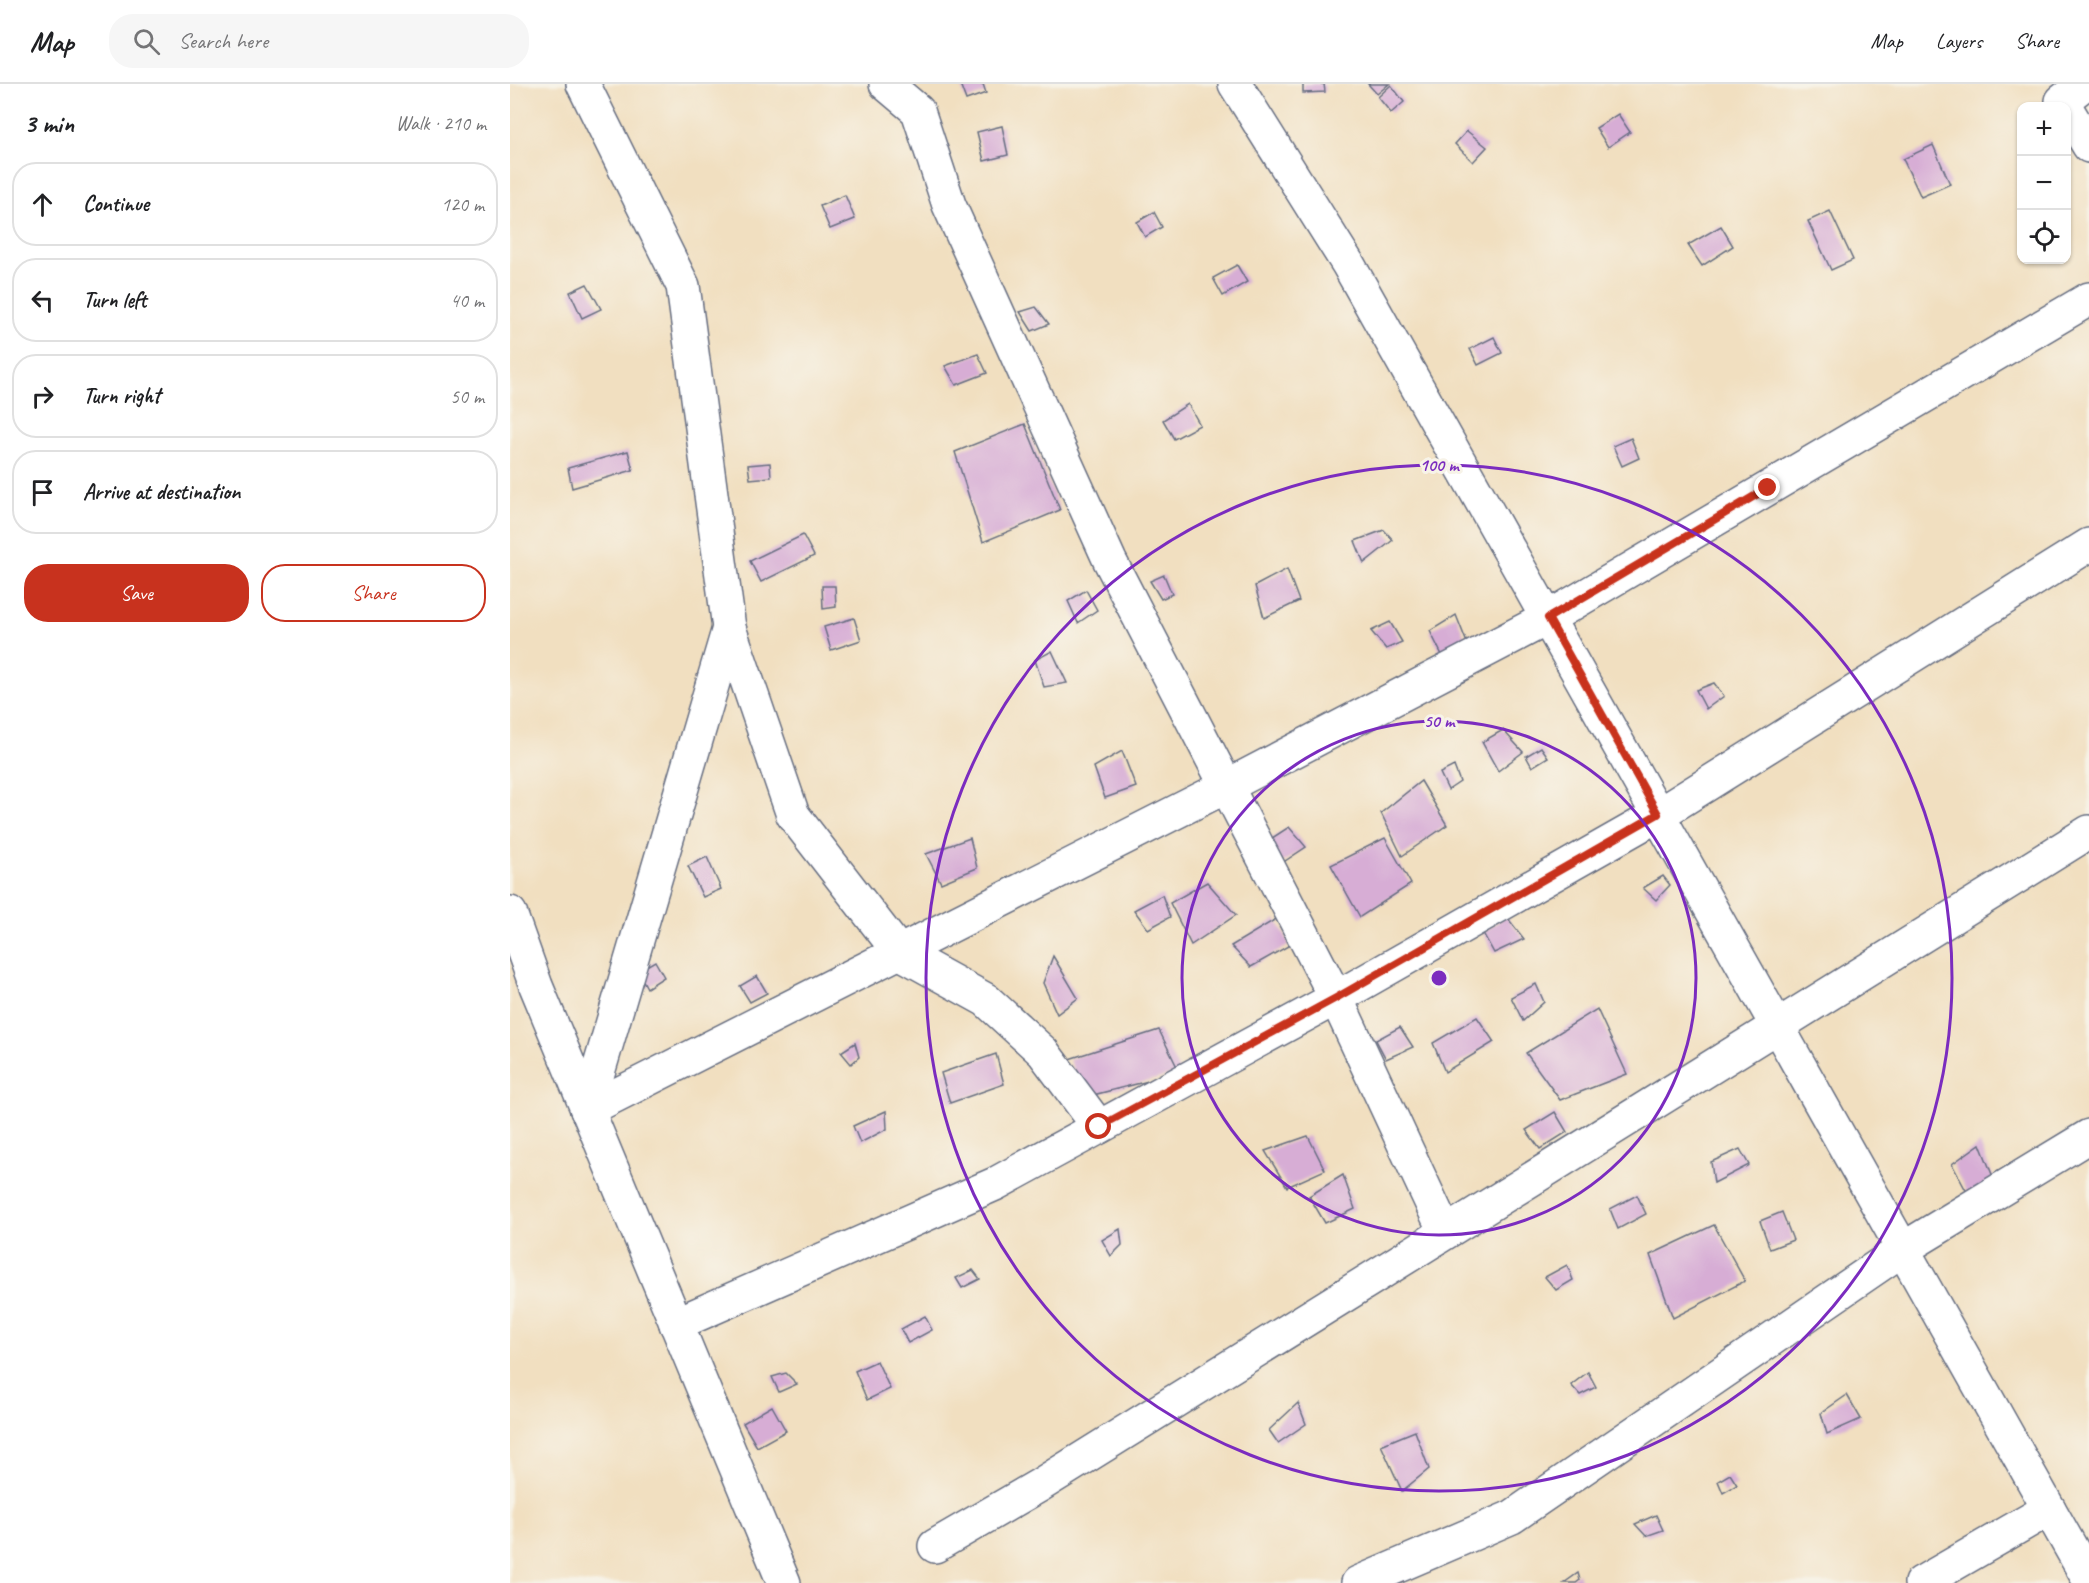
<!DOCTYPE html>
<html lang="en">
<head>
<meta charset="utf-8">
<style>
  :root { --surface:#fff; --page:#f6f6f6; --text:#202124; --muted:#757577; --line:#e0e0e0; --accent:#c8321e }
  body { margin:0; font-family:Caveat,sans-serif; background:var(--page); color:var(--text) }
  .controls { position:absolute; right:18px; top:18px; display:grid; overflow:hidden; border-radius:12px; box-shadow:0 2px 4px #0004 }
  .controls button { width:54px; height:54px; display:grid; place-items:center; padding:0; border:0; border-bottom:2px solid var(--line); background:var(--surface); color:var(--text); font:30px sans-serif }
  .stop { position:absolute; width:18px; height:18px; margin:-14px; border:4px solid #c8321e; border-radius:50%; background:#fff }
  .stop.end { background:#c8321e; border-color:#fff; box-shadow:0 2px 6px #0008 }
  .list { margin:0; padding:0; list-style:none }
  h2 { display:flex; justify-content:space-between; align-items:center; height:78px; margin:0; padding:0 24px; font-size:26px }
  h2 small { font-size:20px; font-weight:400; color:var(--muted) }
  .list li { display:grid; grid-template-columns:39px 1fr auto; gap:18px; align-items:center; box-sizing:border-box; height:84px; margin:0 12px 12px; padding:0 12px; border:2px solid var(--line); border-radius:24px }
  .list b { display:block; font-size:22px; white-space:nowrap }
  .list em { font-size:20px; font-style:normal; color:var(--muted) }
  .actions { display:flex; gap:12px; padding:18px 24px }
  .actions a { flex:1; padding:14px 0; border:2px solid var(--accent); border-radius:24px; text-align:center; font-size:21px; color:var(--accent) }
  .actions .main { background:var(--accent); color:#fff }
  .icon { flex:none; width:33px; height:33px; fill:none; stroke:currentColor; stroke-width:2; stroke-linecap:round; stroke-linejoin:round }
  .map { position:relative; flex:none; width:1579px; height:1499px; overflow:hidden }
  header { display:flex; align-items:center; gap:36px; box-sizing:border-box; height:84px; padding:0 30px; background:var(--surface); border-bottom:2px solid var(--line) }
  header strong { font-size:28px }
  nav { display:flex; gap:33px; margin-inline-start:auto; font-size:21px }
  .search { width:420px; height:54px; background:var(--page); display:flex; align-items:center; gap:15px; box-sizing:border-box; padding:0 21px; border-radius:24px; color:var(--muted); font-size:22px }
  main { display:flex }
  aside { flex:1; background:var(--surface) }
  .map>svg:first-child { display:block }
</style>
</head>
<body>
<header>
<strong>Map</strong>
<div class="search"><svg class="icon" aria-label="search" viewBox="0 0 24 24"><circle cx="10" cy="10" r="6"/><path d="M15 15l6 6"/></svg>Search here</div>
<nav><a>Map</a><a>Layers</a><a>Share</a></nav>
</header>
<main>
<aside>
<h2>3 min<small>Walk · 210 m</small></h2>
<ul class="list">
<li><svg class="icon" aria-label="ahead" viewBox="0 0 24 24"><path d="M12 20V5M6 11l6-6 6 6"/></svg><div><b>Continue</b></div><em>120 m</em></li>
<li><svg class="icon" aria-label="left" viewBox="0 0 24 24"><path d="M17 20v-9H6M10 6l-5 5 5 5"/></svg><div><b>Turn left</b></div><em>40 m</em></li>
<li><svg class="icon" aria-label="right" viewBox="0 0 24 24"><path d="M7 20v-9h11M14 6l5 5-5 5"/></svg><div><b>Turn right</b></div><em>50 m</em></li>
<li><svg class="icon" aria-label="arrive" viewBox="0 0 24 24"><path d="M6 21V4h12l-3 4 3 4H6"/></svg><div><b>Arrive at destination</b></div></li>
</ul>
<div class="actions"><a class="main">Save</a><a>Share</a></div>
</aside>
<div class="map">
<svg width="1579" height="1499" viewBox="0 0 1579 1499">
  <rect width="100%" height="100%" fill="#f7f3e8"/>
  <filter id="ink" filterUnits="userSpaceOnUse"><feTurbulence type="fractalNoise" baseFrequency=".0167" numOctaves="2"/><feDisplacementMap in="SourceGraphic" scale="12" xChannelSelector="R" yChannelSelector="G"/><feConvolveMatrix kernelMatrix="1 2 1 2 8 2 1 2 1" color-interpolation-filters="sRGB"/></filter>
  <filter id="wash" filterUnits="userSpaceOnUse"><feTurbulence type="fractalNoise" baseFrequency=".008" numOctaves="4" result="noise"/><feDisplacementMap in="SourceGraphic" scale="24" xChannelSelector="R" yChannelSelector="G"/><feGaussianBlur stdDeviation="1.35" result="paint"/><feColorMatrix in="noise" values="0 0 0 0 0 0 0 0 0 0 0 0 0 0 0 0 0 1.4 0 .05"/><feComposite in="paint" operator="in"/></filter>
  <g filter="url(#wash)">
    <rect width="100%" height="100%" fill="#f1dfc0"/>
    <g id="blocks">
      <g fill="#d7add5">
        <path d="M 450,0 L 473,0 L 476,9 L 456,16 Z"/>
        <path d="M 793,0 L 814,0 L 815,8 L 793,9 Z"/>
        <path d="M 858,0 L 879,0 L 867,10 Z"/>
        <path d="M 881,1 L 894,18 L 881,29 L 868,13 Z"/>
        <path d="M 1108,30 L 1120,48 L 1098,63 L 1086,44 Z"/>
        <path d="M 492,42 L 498,71 L 474,77 L 467,48 Z"/>
        <path d="M 957,47 L 977,63 L 963,78 L 945,60 Z"/>
        <path d="M 1423,61 L 1440,100 L 1411,113 L 1393,75 Z"/>
        <path d="M 335,111 L 345,135 L 320,145 L 310,122 Z"/>
        <path d="M 1320,127 L 1343,176 L 1321,186 L 1298,137 Z"/>
        <path d="M 644,128 L 652,143 L 635,153 L 627,138 Z"/>
        <path d="M 1211,142 L 1223,162 L 1192,182 L 1178,161 Z"/>
        <path d="M 727,181 L 737,198 L 713,212 L 703,194 Z"/>
        <path d="M 77,200 L 91,225 L 72,234 L 60,208 Z"/>
        <path d="M 526,223 L 539,240 L 522,247 L 510,228 Z"/>
        <path d="M 984,253 L 992,269 L 968,281 L 960,265 Z"/>
        <path d="M 468,270 L 477,289 L 446,301 L 435,282 Z"/>
        <path d="M 678,320 L 690,341 L 664,355 L 653,336 Z"/>
        <path d="M 515,340 L 550,426 L 473,458 L 445,368 Z"/>
        <path d="M 1121,354 L 1129,374 L 1112,382 L 1103,362 Z"/>
        <path d="M 118,367 L 123,386 L 62,404 L 58,384 Z"/>
        <path d="M 260,379 L 261,393 L 240,395 L 238,381 Z"/>
        <path d="M 874,446 L 883,456 L 854,479 L 845,457 Z"/>
        <path d="M 293,451 L 304,472 L 251,498 L 240,477 Z"/>
        <path d="M 777,485 L 789,517 L 754,534 L 745,502 Z"/>
        <path d="M 654,491 L 662,510 L 651,515 L 640,497 Z"/>
        <path d="M 312,502 L 325,502 L 326,523 L 313,525 Z"/>
        <path d="M 576,506 L 587,526 L 568,539 L 558,517 Z"/>
        <path d="M 946,531 L 957,559 L 932,571 L 920,547 Z"/>
        <path d="M 344,534 L 351,556 L 321,566 L 314,543 Z"/>
        <path d="M 880,538 L 892,558 L 876,565 L 861,547 Z"/>
        <path d="M 542,567 L 557,599 L 534,603 L 525,576 Z"/>
        <path d="M 1204,599 L 1214,612 L 1196,625 L 1186,606 Z"/>
        <path d="M 993,646 L 1013,668 L 988,687 L 972,658 Z"/>
        <path d="M 1031,663 L 1038,673 L 1022,683 L 1016,672 Z"/>
        <path d="M 612,667 L 626,703 L 595,714 L 584,683 Z"/>
        <path d="M 944,682 L 950,698 L 938,706 L 930,689 Z"/>
        <path d="M 911,697 L 937,741 L 892,772 L 871,729 Z"/>
        <path d="M 779,743 L 796,763 L 772,779 L 759,756 Z"/>
        <path d="M 460,754 L 467,784 L 431,799 L 416,770 Z"/>
        <path d="M 875,754 L 901,800 L 850,833 L 821,781 Z"/>
        <path d="M 197,773 L 211,805 L 193,813 L 178,782 Z"/>
        <path d="M 1153,792 L 1160,801 L 1146,816 L 1133,804 Z"/>
        <path d="M 697,798 L 726,831 L 681,861 L 660,819 Z"/>
        <path d="M 652,811 L 660,833 L 638,845 L 624,826 Z"/>
        <path d="M 996,832 L 1014,855 L 984,869 L 973,849 Z"/>
        <path d="M 766,835 L 780,861 L 741,883 L 721,862 Z"/>
        <path d="M 543,872 L 568,914 L 547,930 L 533,899 Z"/>
        <path d="M 145,877 L 154,893 L 137,904 L 128,887 Z"/>
        <path d="M 247,892 L 257,909 L 240,918 L 230,902 Z"/>
        <path d="M 1026,900 L 1034,918 L 1013,937 L 1001,913 Z"/>
        <path d="M 1087,925 L 1117,990 L 1050,1016 L 1016,969 Z"/>
        <path d="M 967,933 L 984,958 L 935,988 L 923,959 Z"/>
        <path d="M 890,943 L 903,963 L 876,975 L 866,956 Z"/>
        <path d="M 649,946 L 670,989 L 575,1013 L 559,975 Z"/>
        <path d="M 345,959 L 349,973 L 341,980 L 331,968 Z"/>
        <path d="M 486,970 L 494,1000 L 440,1019 L 431,989 Z"/>
        <path d="M 376,1027 L 377,1045 L 350,1059 L 343,1042 Z"/>
        <path d="M 1045,1028 L 1057,1048 L 1030,1065 L 1016,1046 Z"/>
        <path d="M 798,1052 L 815,1086 L 777,1103 L 755,1067 Z"/>
        <path d="M 1470,1060 L 1485,1098 L 1460,1114 L 1442,1080 Z"/>
        <path d="M 1230,1065 L 1239,1081 L 1204,1099 L 1201,1078 Z"/>
        <path d="M 833,1091 L 845,1125 L 815,1139 L 799,1112 Z"/>
        <path d="M 1127,1111 L 1136,1130 L 1108,1145 L 1100,1125 Z"/>
        <path d="M 1272,1128 L 1283,1156 L 1260,1165 L 1250,1137 Z"/>
        <path d="M 1204,1141 L 1235,1197 L 1163,1234 L 1140,1171 Z"/>
        <path d="M 610,1145 L 612,1161 L 601,1172 L 592,1156 Z"/>
        <path d="M 1057,1181 L 1063,1196 L 1046,1206 L 1035,1193 Z"/>
        <path d="M 463,1186 L 470,1195 L 452,1204 L 446,1194 Z"/>
        <path d="M 415,1232 L 422,1246 L 398,1259 L 391,1245 Z"/>
        <path d="M 367,1277 L 380,1305 L 357,1316 L 345,1287 Z"/>
        <path d="M 1078,1288 L 1086,1303 L 1070,1311 L 1061,1301 Z"/>
        <path d="M 276,1289 L 287,1300 L 269,1308 L 262,1293 Z"/>
        <path d="M 1337,1311 L 1351,1335 L 1317,1350 L 1311,1329 Z"/>
        <path d="M 788,1319 L 796,1340 L 768,1359 L 759,1346 Z"/>
        <path d="M 262,1322 L 276,1347 L 247,1363 L 233,1339 Z"/>
        <path d="M 905,1347 L 919,1385 L 892,1407 L 871,1361 Z"/>
        <path d="M 1220,1390 L 1227,1401 L 1213,1409 L 1208,1397 Z"/>
        <path d="M 1146,1431 L 1153,1446 L 1136,1452 L 1125,1440 Z"/>
        <path d="M 1068,1489 L 1070,1496 L 1066,1499 L 1054,1499 Z"/>
      </g>
    </g>
  </g>
  <g filter="url(#ink)">
    <use href="#blocks" fill-opacity="0" stroke="#666d80" stroke-width="1.5"/>
    <g fill="none" stroke-linecap="round" stroke-linejoin="round">
      <g stroke="#666d80" stroke-width="36">
        <g id="minor">
          <path d="M 73,0 L 173,202 L 219,544 L 283,731 L 389,868 L 476,916 L 533,968 L 589,1043"/>
          <path d="M 376,0 L 408,27 L 439,121 L 600,477 L 826,914 L 935,1148"/>
          <path d="M 725,0 L 838,180 L 1579,1496"/>
          <path d="M 1552,17 L 1574,0"/>
          <path d="M 1556,24 L 1579,62"/>
          <path d="M 0,829 L 26,902 L 274,1499"/>
          <path d="M 77,1026 L 717,702 L 1038,534 L 1579,215"/>
          <path d="M 77,1026 L 219,544"/>
          <path d="M 166,1240 L 485,1100 L 826,914 L 1148,731 L 1579,461"/>
          <path d="M 425,1462 L 530,1401 L 1579,748"/>
          <path d="M 848,1499 L 1002,1433 L 1393,1165 L 1579,1052"/>
          <path d="M 1411,1499 L 1539,1425"/>
        </g>
      </g>
      <use href="#minor" stroke="#fff" stroke-width="33"/>
    </g>
  </g>
  <g fill="none" stroke-linecap="round" stroke-linejoin="round" filter="url(#ink)">
    <path stroke="#c8321e" stroke-width="8" d="M 589,1043 L 826,914 L 1148,730 L 1038,534 L 1258,404"/>
  </g>
  <g fill="none" stroke="#7b2cbf" stroke-width="3">
    <circle cx="929" cy="894" r="257"/>
    <circle cx="929" cy="894" r="513"/>
  </g>
  <circle cx="929" cy="894" r="9" fill="#7b2cbf" stroke="#f7f3e8" stroke-width="3"/>
  <g font-size="18" text-anchor="middle" font-weight="bold" fill="#7b2cbf" stroke="#f7f3e8" stroke-width="6" stroke-linejoin="round" paint-order="stroke">
    <text x="929" y="387">100 m</text>
    <text x="929" y="643">50 m</text>
  </g>
</svg>
<div class="controls">
<button>+</button>
<button>−</button>
<button><svg class="icon" aria-label="locate" viewBox="0 0 24 24"><circle cx="12" cy="12" r="6"/><path d="M12 2v4M12 18v4M2 12h4M18 12h4"/></svg></button>
</div>
<div class="stop" style="left:589px;top:1043px"></div>
<div class="stop end" style="left:1258px;top:404px"></div>
</div>
</main>
</body>
</html>
